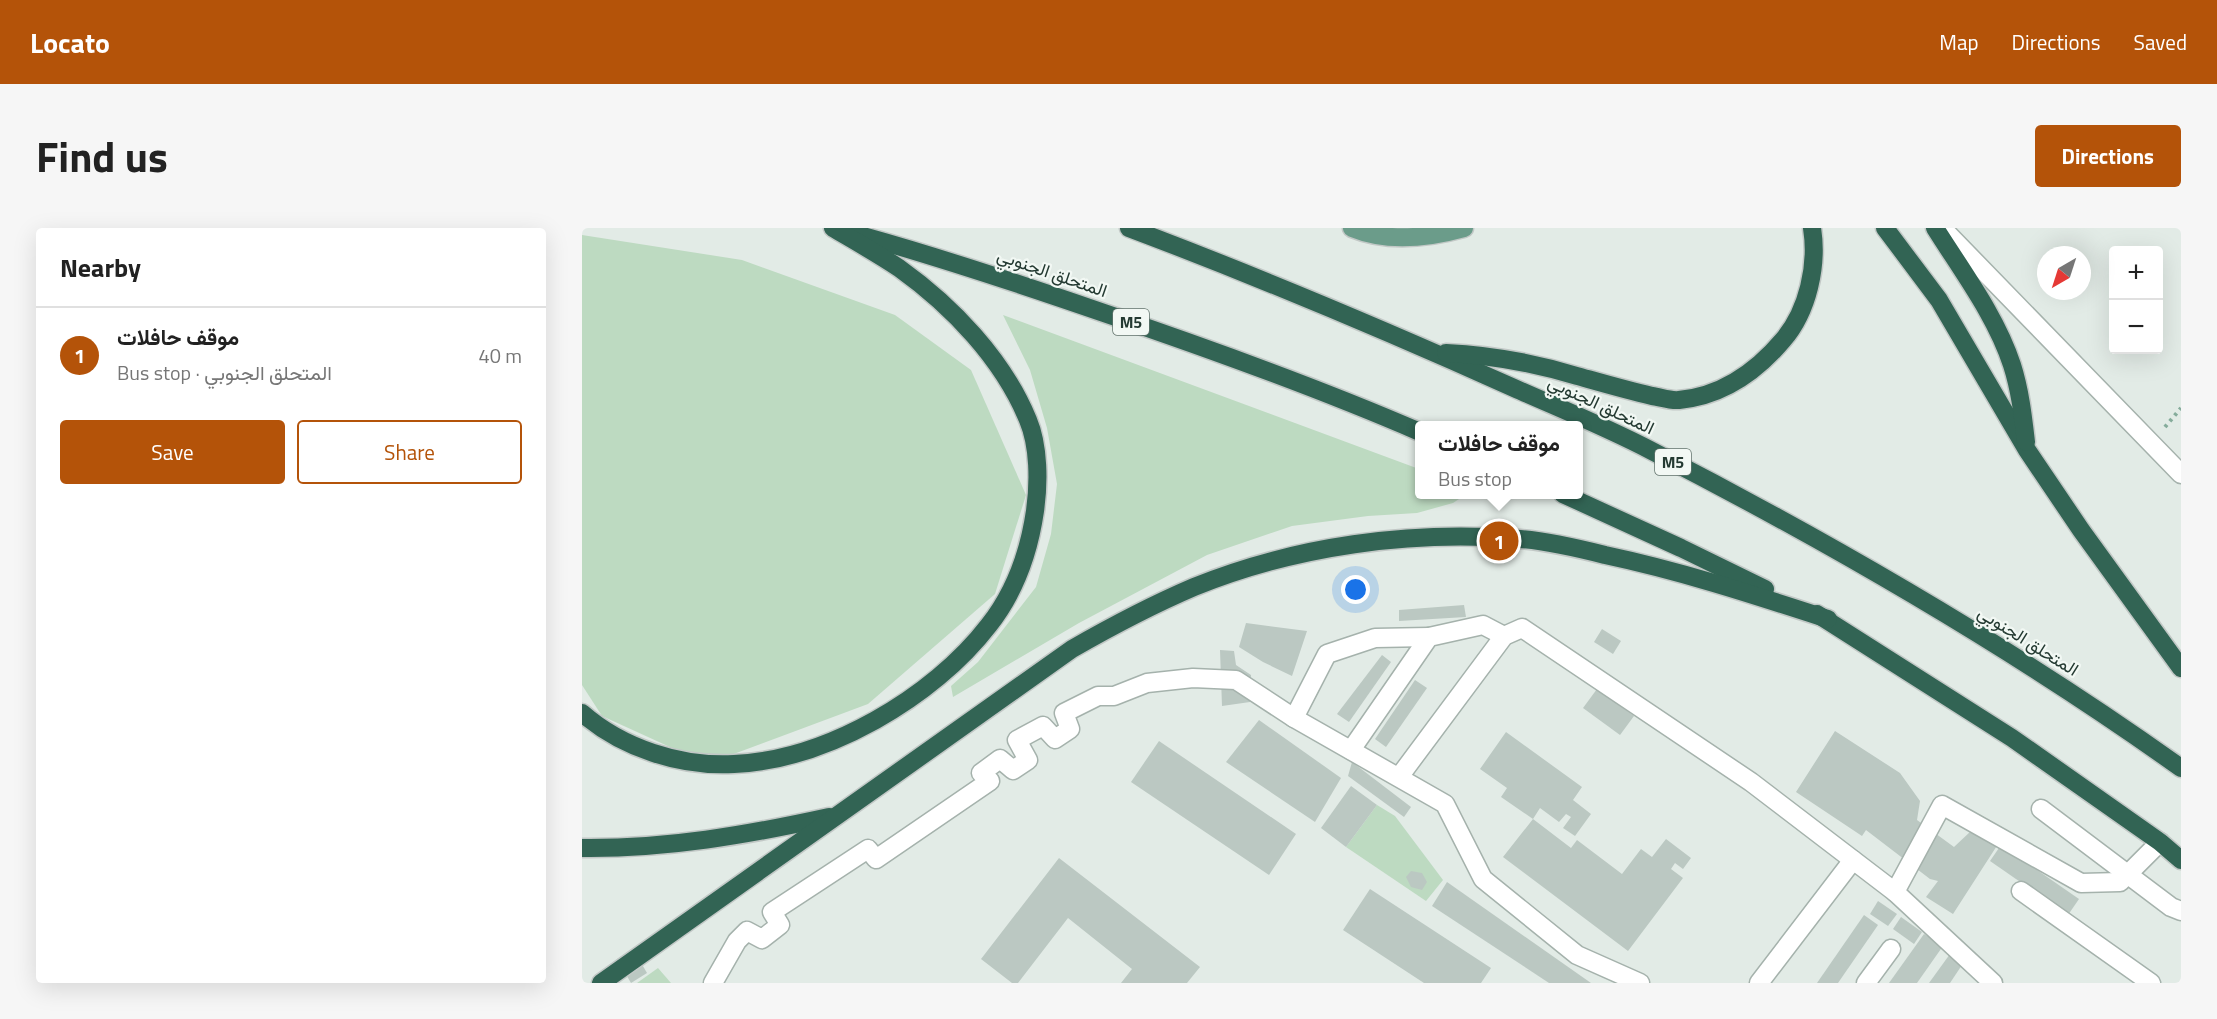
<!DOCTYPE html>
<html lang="en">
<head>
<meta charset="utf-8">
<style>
  :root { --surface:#fff; --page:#f6f6f6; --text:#222; --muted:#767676; --line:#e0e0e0; --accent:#b45309 }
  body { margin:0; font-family:"Titillium Web",Vazirmatn,sans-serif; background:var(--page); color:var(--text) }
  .controls { position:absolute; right:18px; top:18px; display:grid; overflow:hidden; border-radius:6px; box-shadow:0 6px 24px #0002 }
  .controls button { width:54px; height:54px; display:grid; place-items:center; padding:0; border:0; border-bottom:2px solid var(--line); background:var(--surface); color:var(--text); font:30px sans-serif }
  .compass { position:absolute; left:1455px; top:18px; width:54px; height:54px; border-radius:50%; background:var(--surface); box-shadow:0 6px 24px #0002; rotate:219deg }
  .you { position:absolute; left:774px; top:362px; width:21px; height:21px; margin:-15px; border:4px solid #fff; border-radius:50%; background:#1a73e8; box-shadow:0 0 0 9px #1a73e833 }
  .badge { display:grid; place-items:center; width:39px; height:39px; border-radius:50%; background:var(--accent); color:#fff; font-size:20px; font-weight:700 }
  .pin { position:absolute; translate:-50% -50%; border:3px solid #fff; box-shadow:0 2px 6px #0006 }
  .popup { position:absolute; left:833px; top:193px; width:168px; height:78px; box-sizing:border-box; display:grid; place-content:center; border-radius:6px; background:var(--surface); filter:drop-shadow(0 2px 4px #0005); font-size:20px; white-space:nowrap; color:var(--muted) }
  .popup b { font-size:22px; color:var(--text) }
  .popup::after { content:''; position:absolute; left:50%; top:100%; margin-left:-12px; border:12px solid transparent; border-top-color:var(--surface) }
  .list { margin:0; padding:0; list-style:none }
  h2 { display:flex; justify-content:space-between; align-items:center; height:78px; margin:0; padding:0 24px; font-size:26px }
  h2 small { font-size:20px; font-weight:400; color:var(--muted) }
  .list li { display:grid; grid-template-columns:39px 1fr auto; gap:18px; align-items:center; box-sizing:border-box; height:96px; padding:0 24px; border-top:2px solid var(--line) }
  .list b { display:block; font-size:22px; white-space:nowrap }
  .list p { margin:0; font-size:20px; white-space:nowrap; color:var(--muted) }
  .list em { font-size:20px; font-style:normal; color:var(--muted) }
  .actions { display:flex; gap:12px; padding:18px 24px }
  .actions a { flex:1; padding:14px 0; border:2px solid var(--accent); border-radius:6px; text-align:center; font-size:21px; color:var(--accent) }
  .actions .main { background:var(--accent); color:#fff }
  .map { position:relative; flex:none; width:1599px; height:755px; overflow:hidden; border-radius:6px }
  header { display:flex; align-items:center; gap:36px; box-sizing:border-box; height:84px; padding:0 30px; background:var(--accent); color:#fff }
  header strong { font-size:28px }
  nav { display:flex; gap:33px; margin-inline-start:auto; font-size:21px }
  .intro { display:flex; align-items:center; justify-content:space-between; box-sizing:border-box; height:144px; padding:0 36px }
  h1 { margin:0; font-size:42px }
  .button { padding:15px 27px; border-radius:6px; background:var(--accent); color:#fff; font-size:21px; font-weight:700 }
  main { display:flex; gap:36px; padding:0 36px }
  aside { flex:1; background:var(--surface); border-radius:6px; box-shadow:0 6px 24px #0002 }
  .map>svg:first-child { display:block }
</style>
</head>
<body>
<header>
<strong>Locato</strong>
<nav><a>Map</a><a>Directions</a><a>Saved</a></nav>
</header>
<div class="intro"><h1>Find us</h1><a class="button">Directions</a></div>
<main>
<aside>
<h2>Nearby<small></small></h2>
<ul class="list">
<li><span class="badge">1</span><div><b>موقف حافلات</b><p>Bus stop · المتحلق الجنوبي</p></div><em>40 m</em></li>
</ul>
<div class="actions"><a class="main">Save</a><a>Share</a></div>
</aside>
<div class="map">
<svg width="1599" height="755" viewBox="0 0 1599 755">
  <rect width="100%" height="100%" fill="#e2ebe6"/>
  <g fill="#bddac1">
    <path d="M 0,7 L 160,32 L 313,87 L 389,142 L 444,267 L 413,366 L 286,476 L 149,527 L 112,530 L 20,488 L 0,457 Z"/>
    <path d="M 421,87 L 837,241 L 838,266 L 883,267 L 871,275 L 835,285 L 786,288 L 710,298 L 625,327 L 497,395 L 371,469 L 369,458 L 396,434 L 454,359 L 469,306 L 475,256 L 465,200 L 448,142 Z"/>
    <path d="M 795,577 L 813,588 L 861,652 L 844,673 L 764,619 Z"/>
    <path d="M 76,740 L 89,755 L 55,755 Z"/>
  </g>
  <g fill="#bbc8c2">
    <path d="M 882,377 L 884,389 L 817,393 L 817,382 Z"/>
    <path d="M 664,395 L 725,403 L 710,448 L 681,434 L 657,419 Z"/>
    <path d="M 1020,401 L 1039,413 L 1031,426 L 1012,414 Z"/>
    <path d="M 638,422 L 652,423 L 654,437 L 669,447 L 668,474 L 640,478 Z"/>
    <path d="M 800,427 L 809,434 L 767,494 L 755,486 Z"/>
    <path d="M 833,452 L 845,460 L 804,519 L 793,511 Z"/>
    <path d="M 1015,461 L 1052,488 L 1038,507 L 1001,480 Z"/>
    <path d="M 677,492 L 759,550 L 733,594 L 644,534 Z"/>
    <path d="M 1253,503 L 1318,545 L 1338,573 L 1335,592 L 1372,619 L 1389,603 L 1418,613 L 1371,686 L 1344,669 L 1356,653 L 1348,651 L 1284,602 L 1280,608 L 1214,564 Z"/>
    <path d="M 924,504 L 1000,559 L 991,572 L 1009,586 L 993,608 L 981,600 L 989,589 L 984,586 L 977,594 L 958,580 L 951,591 L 989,620 L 995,612 L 1040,646 L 1059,621 L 1070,629 L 1084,611 L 1109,630 L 1101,641 L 1093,635 L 1089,641 L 1101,650 L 1046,723 L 921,629 L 951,591 L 919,569 L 925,560 L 898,541 Z"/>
    <path d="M 577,513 L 714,606 L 687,647 L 549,554 Z"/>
    <path d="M 770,534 L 829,579 L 822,589 L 766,548 Z"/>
    <path d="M 769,558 L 795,577 L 764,619 L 739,600 Z"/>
    <path d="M 1419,617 L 1497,671 L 1486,687 L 1408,633 Z"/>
    <path d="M 477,630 L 618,739 L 605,755 L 539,755 L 550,741 L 486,690 L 436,755 L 430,755 L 399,731 Z"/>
    <path d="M 829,643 L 840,645 L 845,654 L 840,662 L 829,659 L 824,649 Z"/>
    <path d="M 865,654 L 1009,755 L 967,755 L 850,678 Z"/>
    <path d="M 788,661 L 909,740 L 899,755 L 842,755 L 761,702 Z"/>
    <path d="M 1296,673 L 1315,686 L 1306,698 L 1288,686 Z"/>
    <path d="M 1282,687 L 1296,697 L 1256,755 L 1235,755 Z"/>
    <path d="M 1319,689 L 1340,704 L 1332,716 L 1311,701 Z"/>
    <path d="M 1342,706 L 1361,718 L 1335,755 L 1307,755 Z"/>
    <path d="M 51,721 L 65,745 L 49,755 L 35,731 Z"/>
    <path d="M 1368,726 L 1380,737 L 1368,755 L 1347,755 Z"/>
  </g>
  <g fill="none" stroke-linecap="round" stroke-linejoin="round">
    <g stroke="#a5b2ac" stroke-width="21">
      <g id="minor">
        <path d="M 1360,0 L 1599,246"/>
        <path d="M 712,490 L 745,426 L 793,410 L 847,409"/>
        <path d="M 769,522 L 847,409 L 901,397 L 922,408"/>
        <path d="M 817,549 L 922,408 L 940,400 L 1169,554 L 1313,664 L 1360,577 L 1499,655 L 1538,654 L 1578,614"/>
        <path d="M 1459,581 L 1589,679 L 1599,683"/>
        <path d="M 1439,663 L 1569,755"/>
        <path d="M 1313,664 L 1411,755"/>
        <path d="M 131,755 L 155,713 L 165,703 L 180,711 L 198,697 L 190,684 L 286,621 L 294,631 L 408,553 L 399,545 L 418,531 L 431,542 L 446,532 L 435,512 L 461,498 L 473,511 L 488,501 L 482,485 L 516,468 L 532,468 L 565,455 L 611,450 L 654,452 L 712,490 L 863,576 L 901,651 L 995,727 L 1058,755"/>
        <path d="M 1177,755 L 1271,632"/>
        <path d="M 1284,755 L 1309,721"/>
      </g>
    </g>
    <g stroke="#c2c8c6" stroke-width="21">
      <path id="major" d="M 770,0 C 806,15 846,10 882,0"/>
    </g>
    <g stroke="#c2c8c6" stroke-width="21">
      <g id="highway">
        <path d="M 547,0 C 677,49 805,103 932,160 C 977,180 1024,199 1068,222 C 1251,316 1431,420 1599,540"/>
        <path d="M 1303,0 L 1357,72 L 1445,222 L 1499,302 L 1599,440"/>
        <path d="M 1353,0 C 1380,43 1414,88 1430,137 C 1438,162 1441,188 1444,214"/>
        <path d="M 270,5 C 355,28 438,56 522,85 C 628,121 734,159 838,204"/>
        <path d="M 864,125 C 908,127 952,135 995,148 C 1020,155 1044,162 1070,168 C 1078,169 1088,173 1097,172 C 1139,168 1174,144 1201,112 C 1226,83 1236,37 1230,0"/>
        <path d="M 981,266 L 1099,320 L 1183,361"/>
        <path d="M 1235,386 L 1430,510 L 1578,614 L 1599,632"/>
        <path d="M 0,485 C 40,520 98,539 152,536 C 244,532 351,470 407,397 C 433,364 447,324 453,283 C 457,255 457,218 446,192 C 421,131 370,78 317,40 C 296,26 273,13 251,0"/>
        <path d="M 0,620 C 84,621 165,607 247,589"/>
        <path d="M 19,755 L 490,421 C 530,398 570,377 612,359 C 713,318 829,302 938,311 C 966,313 995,320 1023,327 C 1099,343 1172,367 1246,391"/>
      </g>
    </g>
    <path stroke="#85ac9b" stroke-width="4" stroke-dasharray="3 4.5" stroke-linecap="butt" d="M 1583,199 L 1599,180"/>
    <use href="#minor" stroke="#fff" stroke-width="18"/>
    <use href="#major" stroke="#6b9c8a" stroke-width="18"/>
    <use href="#highway" stroke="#326454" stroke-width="18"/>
  </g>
  <g text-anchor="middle" stroke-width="4.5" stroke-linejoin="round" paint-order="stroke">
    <g fill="#f2f8f4" stroke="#62736c" stroke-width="1.5">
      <rect x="531" y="81" width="36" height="26" rx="4.5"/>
      <rect x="1073" y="221" width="36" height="26" rx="4.5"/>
    </g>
    <g font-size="16" font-weight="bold" fill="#243a32">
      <text x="549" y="100">M5</text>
      <text x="1091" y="240">M5</text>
    </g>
    <g font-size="18" fill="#243a32" stroke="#f2f8f4">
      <text transform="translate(470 45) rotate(19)" y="6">المتحلق الجنوبي</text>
      <text transform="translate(1019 177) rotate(25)" y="6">المتحلق الجنوبي</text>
      <text transform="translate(1446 413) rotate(32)" y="6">المتحلق الجنوبي</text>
    </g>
  </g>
</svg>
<div class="controls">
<button>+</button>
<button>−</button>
</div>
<svg class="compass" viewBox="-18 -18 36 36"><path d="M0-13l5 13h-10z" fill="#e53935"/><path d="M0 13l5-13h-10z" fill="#767676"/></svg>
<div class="you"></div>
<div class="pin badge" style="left:917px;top:313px">1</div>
<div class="popup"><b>موقف حافلات</b>Bus stop</div>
</div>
</main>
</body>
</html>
